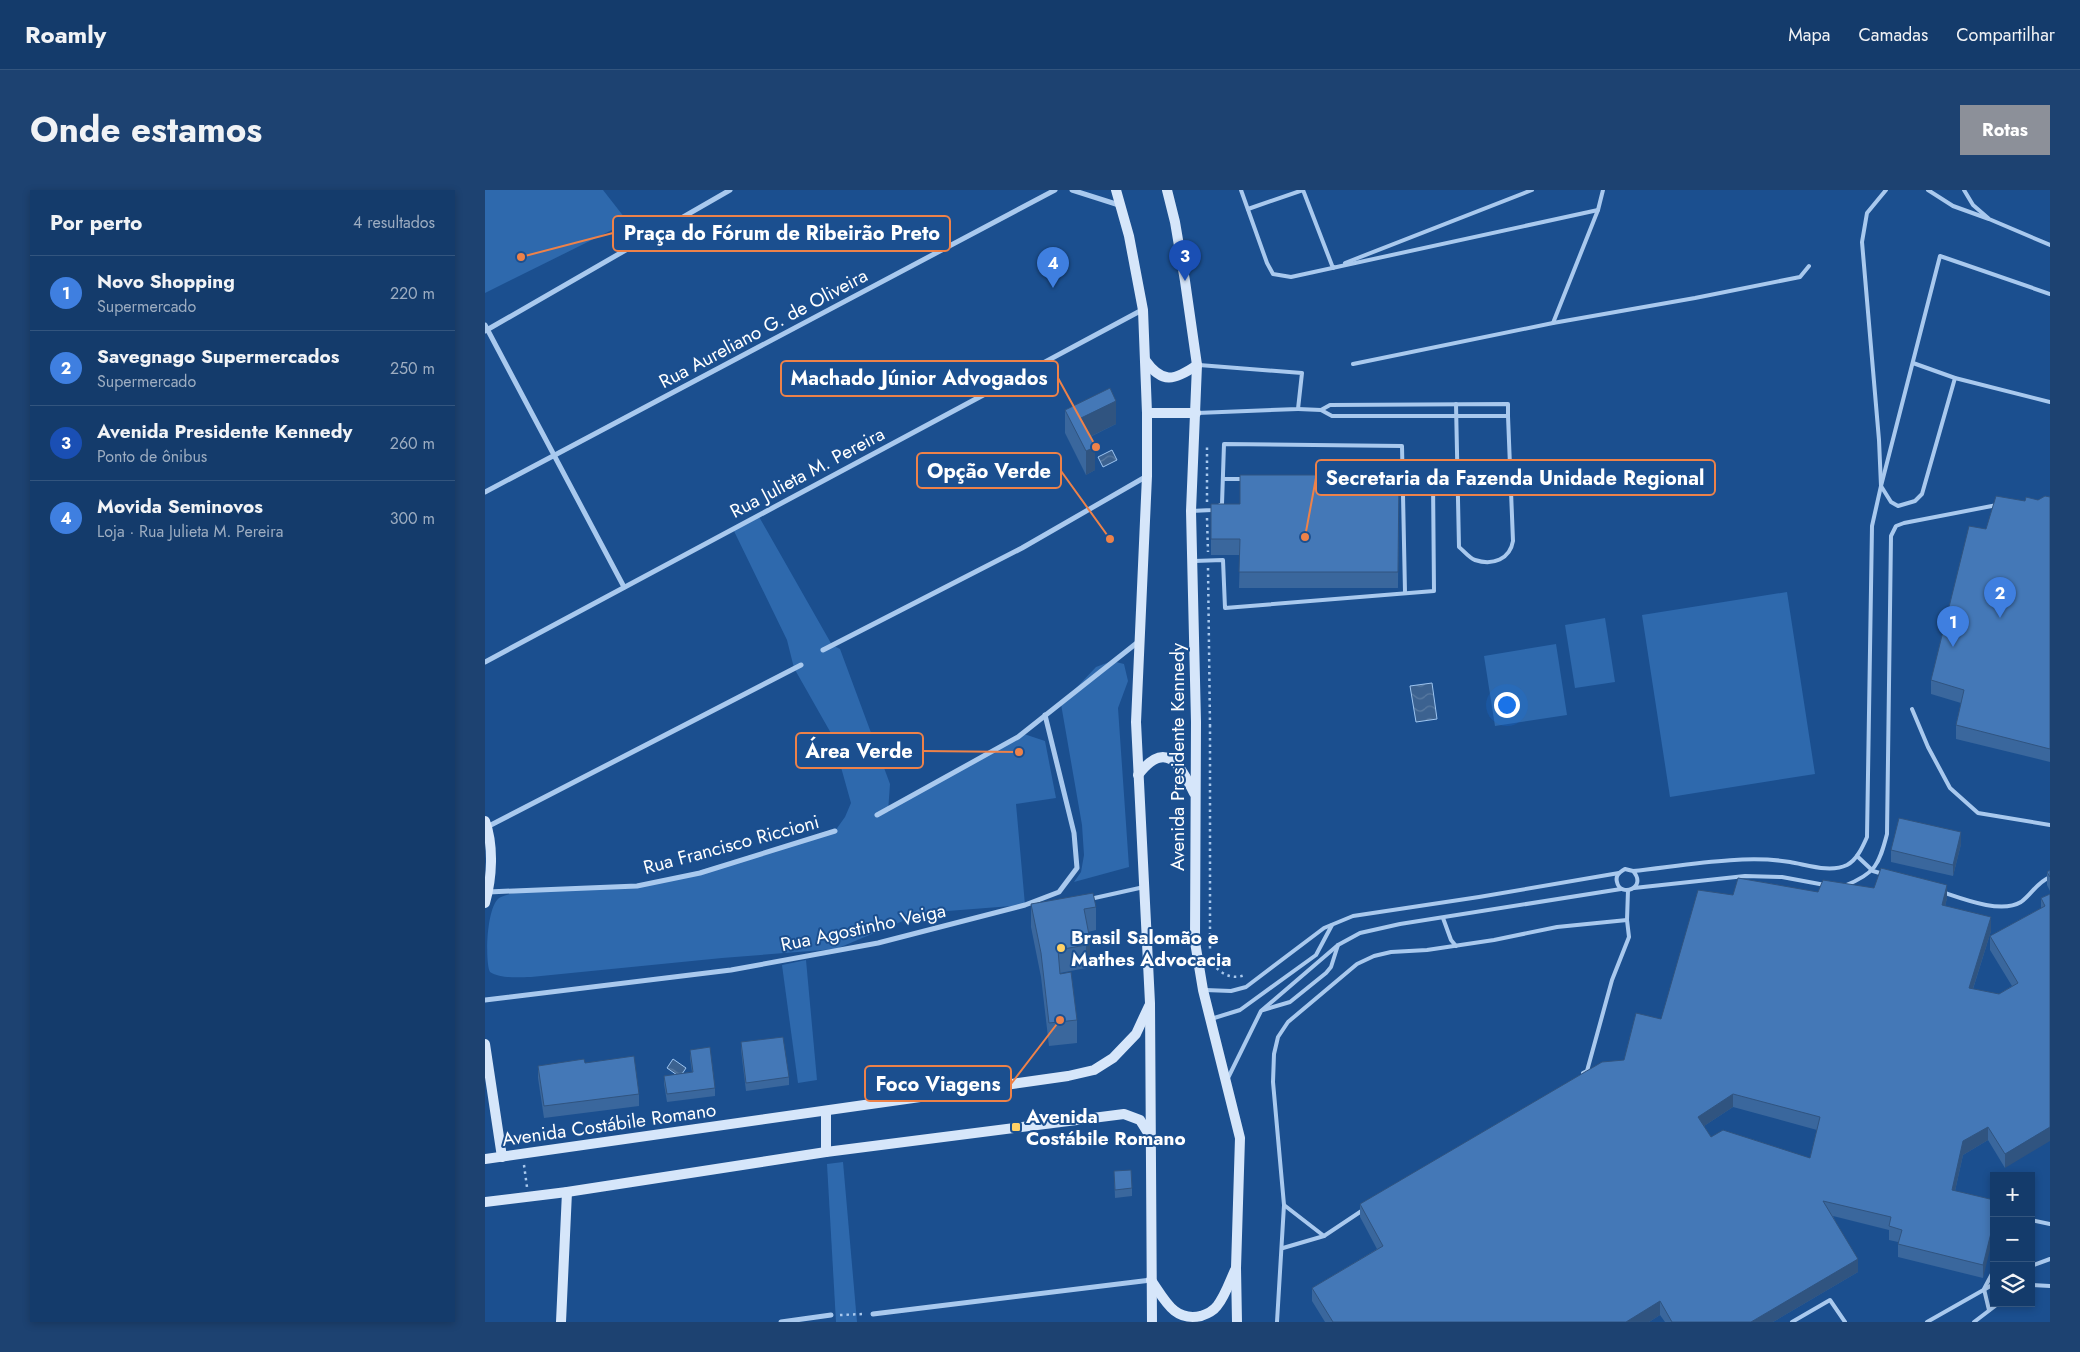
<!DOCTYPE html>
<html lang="pt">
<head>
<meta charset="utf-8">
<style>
  :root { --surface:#143b6b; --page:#1d4271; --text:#f1f3f6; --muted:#9dadc1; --line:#33557e; --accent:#8c9099 }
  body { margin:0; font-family:Jost,sans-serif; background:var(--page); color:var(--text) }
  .controls { position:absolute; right:15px; bottom:15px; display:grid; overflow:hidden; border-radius:0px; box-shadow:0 2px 8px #0003 }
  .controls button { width:45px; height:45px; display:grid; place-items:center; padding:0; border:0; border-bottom:1px solid var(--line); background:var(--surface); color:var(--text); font:25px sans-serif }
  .you { position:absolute; left:1021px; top:514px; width:18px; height:18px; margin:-12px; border:4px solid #fff; border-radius:50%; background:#1a73e8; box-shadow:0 0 0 8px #1a73e833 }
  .badge { display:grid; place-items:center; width:32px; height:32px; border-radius:50%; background:var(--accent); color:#fff; font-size:16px; font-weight:700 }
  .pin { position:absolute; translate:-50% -41px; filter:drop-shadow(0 1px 2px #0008) }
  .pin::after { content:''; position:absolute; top:26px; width:18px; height:15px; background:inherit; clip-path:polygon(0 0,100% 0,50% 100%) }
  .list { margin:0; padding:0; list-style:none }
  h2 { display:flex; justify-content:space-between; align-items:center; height:65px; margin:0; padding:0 20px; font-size:21px }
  h2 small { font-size:16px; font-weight:400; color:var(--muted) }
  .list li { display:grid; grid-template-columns:32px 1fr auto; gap:15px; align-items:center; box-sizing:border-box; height:75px; padding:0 20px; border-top:1px solid var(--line) }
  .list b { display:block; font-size:19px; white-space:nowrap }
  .list p { margin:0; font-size:16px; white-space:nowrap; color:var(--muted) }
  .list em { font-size:16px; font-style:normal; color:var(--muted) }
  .icon { flex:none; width:28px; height:28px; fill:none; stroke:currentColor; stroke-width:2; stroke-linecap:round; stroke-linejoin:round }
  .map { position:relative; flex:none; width:1565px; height:1132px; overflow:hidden; border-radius:0px }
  header { display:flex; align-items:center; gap:30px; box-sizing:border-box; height:70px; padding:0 25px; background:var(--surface); border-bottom:1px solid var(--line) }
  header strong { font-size:24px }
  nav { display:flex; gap:28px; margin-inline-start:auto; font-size:18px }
  .intro { display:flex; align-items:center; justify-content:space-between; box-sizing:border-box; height:120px; padding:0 30px }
  h1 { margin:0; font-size:35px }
  .button { padding:12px 22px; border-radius:0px; background:var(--accent); color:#fff; font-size:18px; font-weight:700 }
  main { display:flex; gap:30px; padding:0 30px }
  aside { flex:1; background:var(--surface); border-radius:0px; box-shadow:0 2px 8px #0003 }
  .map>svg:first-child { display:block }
</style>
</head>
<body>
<header>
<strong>Roamly</strong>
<nav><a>Mapa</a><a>Camadas</a><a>Compartilhar</a></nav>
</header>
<div class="intro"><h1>Onde estamos</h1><a class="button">Rotas</a></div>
<main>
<aside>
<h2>Por perto<small>4 resultados</small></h2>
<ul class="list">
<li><span class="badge" style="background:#3f7fe0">1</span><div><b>Novo Shopping</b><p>Supermercado</p></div><em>220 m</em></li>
<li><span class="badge" style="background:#3f7fe0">2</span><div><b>Savegnago Supermercados</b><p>Supermercado</p></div><em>250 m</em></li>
<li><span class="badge" style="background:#1a4fb4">3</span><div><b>Avenida Presidente Kennedy</b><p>Ponto de ônibus</p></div><em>260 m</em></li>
<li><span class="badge" style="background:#3f7fe0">4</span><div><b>Movida Seminovos</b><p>Loja · Rua Julieta M. Pereira</p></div><em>300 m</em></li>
</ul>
</aside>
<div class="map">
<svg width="1565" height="1132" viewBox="0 0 1565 1132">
  <defs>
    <pattern id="water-waves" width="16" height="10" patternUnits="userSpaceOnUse" patternTransform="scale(1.25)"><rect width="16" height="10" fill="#3c6290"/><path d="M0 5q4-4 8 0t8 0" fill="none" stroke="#597aa1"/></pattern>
  </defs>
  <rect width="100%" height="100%" fill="#1b4f8f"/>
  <g fill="#2e69ad">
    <path d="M 0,0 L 118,0 L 143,32 L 0,103 Z"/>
    <path d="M 273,325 L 347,455 L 355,459 L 405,594 L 403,622 L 465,583 L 539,544 L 560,551 L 571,608 L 531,614 L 540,715 L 437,723 L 351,759 L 237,768 L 46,787 C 34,787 16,789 5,782 C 0,773 1,718 14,708 C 30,697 113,698 138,696 C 175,693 209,682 245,672 C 280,662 315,652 350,641 L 360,627 L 366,613 L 347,545 L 309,478 L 302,450 L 248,339 Z"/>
    <path d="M 1302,402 L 1330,584 L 1185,607 L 1157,425 Z"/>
    <path d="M 1120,428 L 1130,492 L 1090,498 L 1080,435 Z"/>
    <path d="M 1071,454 L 1082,525 L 1010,536 L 999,466 Z"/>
    <path d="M 627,471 L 639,474 L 643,491 L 633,518 L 644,677 L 589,692 L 596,682 L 599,665 L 597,635 L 576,514 L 611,477 Z"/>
    <path d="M 321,770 L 332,890 L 313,893 L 297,775 Z"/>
    <path d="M 358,972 L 372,1132 L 351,1132 L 342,974 Z"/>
  </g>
  <g fill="url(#water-waves)" stroke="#9cc4f0">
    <path d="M 627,260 L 632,270 L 618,277 L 613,267 Z"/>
    <path d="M 947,493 L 952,529 L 931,532 L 925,496 Z"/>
    <path d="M 188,869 L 201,878 L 195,887 L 182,878 Z"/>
  </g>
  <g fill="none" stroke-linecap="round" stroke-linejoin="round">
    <g stroke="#a9c9ee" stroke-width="2.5" stroke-dasharray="2.5 4" stroke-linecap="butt">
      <path d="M 722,312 L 722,255"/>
      <path d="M 722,328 L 723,362"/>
      <path d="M 723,378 L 725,536"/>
      <path d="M 724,536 L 725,536 L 725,761"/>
      <path d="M 725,767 C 730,781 745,791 760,785"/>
      <path d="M 39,975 L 42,997"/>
      <path d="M 355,1125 L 379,1124"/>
    </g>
    <g stroke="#a9c9ee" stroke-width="4">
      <path d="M 756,0 L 782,73 L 788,84 L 806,87 L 1113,20"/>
      <path d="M 1443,0 L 1468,16 L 1504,29 L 1565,55"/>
      <path d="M 1479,0 L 1488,15 L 1503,28"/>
      <path d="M 763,19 L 818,0 L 848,78 L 849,77"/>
      <path d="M 860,73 L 1047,0"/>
      <path d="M 1068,133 L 1210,108 L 1315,87 L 1324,76"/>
      <path d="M 1428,173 L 1470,188 L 1565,212"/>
      <path d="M 868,174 L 1068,133 L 1113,20 L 1118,0"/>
      <path d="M 1470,188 L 1437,304 L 1430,311 L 1413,316 L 1406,312 L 1396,296 L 1455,66 L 1565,104"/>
      <path d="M 971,214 L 974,357 C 979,361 984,368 990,370 C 1008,376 1025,369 1028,351 L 1023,226"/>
      <path d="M 813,219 L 836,220 L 847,226 L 1023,226 L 1023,214 L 845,215 L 836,220"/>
      <path d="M 712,223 L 813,219 L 817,183 L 714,175"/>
      <path d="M 738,289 L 758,289"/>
      <path d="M 706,321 L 727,320 L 737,314 L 739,254 L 917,256 L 920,402"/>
      <path d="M 709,371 L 738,370 L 740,418 L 949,401 L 948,290 L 910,290"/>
      <path d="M 1427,519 L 1443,557 L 1465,598 L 1493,623 L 1565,635"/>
      <path d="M 1372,666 L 1388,681 L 1398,684"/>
      <path d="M 1148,681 C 1163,698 1135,708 1132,692 C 1130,685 1135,682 1140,679 L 1148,681 C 1196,676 1258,664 1305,672 C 1323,675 1345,683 1362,675 C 1372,670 1378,656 1382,647 L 1387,336 L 1396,296 L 1394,250 L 1377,52 L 1382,23 L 1401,0"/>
      <path d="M 1359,696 C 1390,684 1394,675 1402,644 L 1406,346 L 1411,336 L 1419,333 L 1512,315"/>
      <path d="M 1149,698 L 1260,686 L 1297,687 L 1340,695"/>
      <path d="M 1457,702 C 1478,709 1516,724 1536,712 C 1547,704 1552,692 1565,687"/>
      <path d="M 605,709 L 659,697"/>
      <path d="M 958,728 L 966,750 L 971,756"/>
      <path d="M 720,800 L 746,801 L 761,797 L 839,738 L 868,726 L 994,707 L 1134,683"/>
      <path d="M 778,820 L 805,812 L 841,783 L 846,777 L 853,755"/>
      <path d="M 726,829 L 755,820 L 831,765 L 847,735"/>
      <path d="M 1098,883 L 1102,881 L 1127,790 L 1144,747 L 1142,730 L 1143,700"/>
      <path d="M 743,888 L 776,821 L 853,755 L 875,743 L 915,734 L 1136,699"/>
      <path d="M 799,1015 L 839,1046"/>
      <path d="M 1546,1030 L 1565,1034"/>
      <path d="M 798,1058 L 839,1046 L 878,1020"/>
      <path d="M 1546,1076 L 1565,1069"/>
      <path d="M 1546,1095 L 1565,1096"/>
      <path d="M 1504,1120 L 1499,1099 L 1509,1080"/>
      <path d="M 792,1132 L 799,1015 L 788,892 L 789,864 L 793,847 L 803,832 L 872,774 L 889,766 L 906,762 L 942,760 L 1009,750 L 1072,737 L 1142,730"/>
      <path d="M 1307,1132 L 1345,1110 L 1360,1132"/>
      <path d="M 1442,1132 L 1509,1094"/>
      <path d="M 1489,1132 L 1514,1113"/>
    </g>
    <g stroke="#a9c9ee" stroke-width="5">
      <path d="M 587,0 L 634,15"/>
      <path d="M 0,135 L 139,397"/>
      <path d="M 0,141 L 245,0"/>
      <path d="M 0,302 L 570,0"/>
      <path d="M 338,460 L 537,358 L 662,286"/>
      <path d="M 0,472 L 657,120"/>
      <path d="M 392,625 L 533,547 L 653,452"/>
      <path d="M 2,637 L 316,475"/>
      <path d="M 3,702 L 152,696 L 215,683 L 350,641"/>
      <path d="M 0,810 L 246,780 L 393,753 L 540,715 L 574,702 L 592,678 L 589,643 L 560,525"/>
      <path d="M 388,1124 L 666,1090"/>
      <path d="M 296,1132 L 346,1125"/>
    </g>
    <g stroke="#d6e6fa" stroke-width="10">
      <path d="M 631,0 L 644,46 L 658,120 L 662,223 L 662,286 L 651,532 L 665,813 L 667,1132"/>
      <path d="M 682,0 L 690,32 L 700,91 L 712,175 L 706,321 L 711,532 L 710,752 L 718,800 L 755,948 L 751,1078 L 752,1132"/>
      <path d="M 660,170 C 677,194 689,191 712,175"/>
      <path d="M 662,223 L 711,223"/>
      <path d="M 653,585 C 681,548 695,575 709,603"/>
      <path d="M 0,631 C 9,656 7,688 0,713"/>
      <path d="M 0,854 L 17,967"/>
      <path d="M 341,921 L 341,962"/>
      <path d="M 0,969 L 583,886 L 609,880 L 628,868 L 651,844 L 664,816"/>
      <path d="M 0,1012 L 82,1002 L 341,962 L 639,924 L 655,930 L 665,946"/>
      <path d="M 666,1090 C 680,1110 689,1132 716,1126 C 722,1124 729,1120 732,1116 C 740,1106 745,1091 750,1080"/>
      <path d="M 76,1132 L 82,1002"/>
    </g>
  </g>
  <g fill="#3a679d" fill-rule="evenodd">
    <path d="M 580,220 L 631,234 L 605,247 L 610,280 L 601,285 L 580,243 Z"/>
    <path d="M 914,285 L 913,398 L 754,398 L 755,365 L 726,365 L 726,314 L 755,314 Z"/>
    <path d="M 1565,307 L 1565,572 L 1471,549 L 1471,535 L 1476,513 L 1446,504 L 1446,490 L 1501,339 L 1540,311 L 1553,310 Z"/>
    <path d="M 1476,654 L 1468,686 L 1406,672 L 1406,660 Z"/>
    <path d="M 1565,680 L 1565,701 L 1562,695 L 1562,682 Z"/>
    <path d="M 1333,702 L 1462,708 L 1460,716 L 1506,741 L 1488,799 L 1514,804 L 1527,796 L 1505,760 L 1505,746 L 1556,718 L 1556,708 L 1565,704 L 1520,978 L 1503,950 L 1478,965 L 1470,1001 L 1509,1010 L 1498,1088 L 1413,1067 L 1413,1052 L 1404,1050 L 1404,1040 L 1348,1026 L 1373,1082 L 1288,1132 L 1180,1132 L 1175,1125 L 1164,1132 L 840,1132 L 827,1111 L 827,1098 L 892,1059 L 875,1027 L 875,1014 L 1139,870 L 1176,829 L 1248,705 ZM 1248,917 L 1332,940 L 1325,968 L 1226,947 L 1219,936 Z"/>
    <path d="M 546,714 L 611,717 L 611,740 L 603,742 L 605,773 L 601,778 L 575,783 L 592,830 L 592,853 L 564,856 L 556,787 L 546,737 Z"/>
    <path d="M 256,852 L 304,887 L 304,895 L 261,901 L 256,860 Z"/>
    <path d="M 205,860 L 230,898 L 230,906 L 182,912 L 179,894 L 179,886 L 207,882 L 205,868 Z"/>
    <path d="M 100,873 L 154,904 L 154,916 L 59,928 L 53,888 L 53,876 Z"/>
    <path d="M 629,981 L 647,998 L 647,1006 L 630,1008 Z"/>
  </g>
  <g fill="#305480">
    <path d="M 631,211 L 631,234 L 596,251 L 596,228 Z"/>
    <path d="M 610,257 L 610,280 L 601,285 L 601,261 Z"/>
    <path d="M 1476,642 L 1476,654 L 1468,686 L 1468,675 Z"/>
    <path d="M 1462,695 L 1462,708 L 1457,728 L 1457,715 Z"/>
    <path d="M 1506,727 L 1506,741 L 1484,811 L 1484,798 Z"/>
    <path d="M 605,750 L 605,773 L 601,778 L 601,755 Z"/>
    <path d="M 1248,904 L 1248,917 L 1213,940 L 1213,927 Z"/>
    <path d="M 1503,937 L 1503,950 L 1478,965 L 1467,1014 L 1467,1000 L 1478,951 Z"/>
    <path d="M 1565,937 L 1565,951 L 1520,978 L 1520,964 Z"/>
    <path d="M 1509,1031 L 1509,1044 L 1498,1088 L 1498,1075 Z"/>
    <path d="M 1373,1069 L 1373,1082 L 1288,1132 L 1266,1132 Z"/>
    <path d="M 1175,1111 L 1175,1125 L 1164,1132 L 1141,1132 Z"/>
  </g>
  <g fill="#4478b7" stroke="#305480" fill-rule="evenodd">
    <path d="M 625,198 L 631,211 L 596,228 L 610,257 L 601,261 L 580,220 Z"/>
    <path d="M 755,285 L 914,285 L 913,382 L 754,382 L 755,349 L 726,349 L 726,314 L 755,314 Z"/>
    <path d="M 1511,306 L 1540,311 L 1541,307 L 1553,310 L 1560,306 L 1565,307 L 1565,559 L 1471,535 L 1479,500 L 1446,490 L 1484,336 L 1501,339 Z"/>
    <path d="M 1414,628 L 1476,642 L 1468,675 L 1406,660 Z"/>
    <path d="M 1396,678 L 1462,695 L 1457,715 L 1506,727 L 1484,798 L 1514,804 L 1533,793 L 1505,746 L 1560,716 L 1556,708 L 1565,704 L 1565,937 L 1520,964 L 1503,937 L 1478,951 L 1467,1000 L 1509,1010 L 1509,1031 L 1498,1075 L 1413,1054 L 1417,1040 L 1404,1036 L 1406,1027 L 1338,1011 L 1373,1069 L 1266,1132 L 1187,1132 L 1175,1111 L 1141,1132 L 848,1132 L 827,1098 L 898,1056 L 875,1014 L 1117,872 L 1139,870 L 1151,823 L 1176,829 L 1213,700 L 1248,705 L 1253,688 L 1333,702 L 1338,690 L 1389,698 ZM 1248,904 L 1335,927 L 1325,968 L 1238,940 L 1226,947 L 1213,927 Z"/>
    <path d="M 1565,680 L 1565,687 L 1562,682 Z"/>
    <path d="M 608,703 L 611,717 L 599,719 L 605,750 L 601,755 L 573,760 L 575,784 L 586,782 L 592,830 L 564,833 L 556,763 L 546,714 Z"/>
    <path d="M 298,847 L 304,887 L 261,893 L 256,852 Z"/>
    <path d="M 225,857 L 230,898 L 182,904 L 179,886 L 208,882 L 205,860 Z"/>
    <path d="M 149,866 L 154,904 L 59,916 L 53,876 L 99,869 L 100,873 Z"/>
    <path d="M 646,980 L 647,998 L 630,1000 L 629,981 Z"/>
  </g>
  <g fill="#ffd166" stroke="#1b4f8f" stroke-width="2">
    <circle cx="576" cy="758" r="5"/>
    <rect x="526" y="932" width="10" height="10" rx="2.5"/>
  </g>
  <g text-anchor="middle" stroke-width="4" stroke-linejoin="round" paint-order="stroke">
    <g font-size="19" fill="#fff" stroke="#1b4f8f">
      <text transform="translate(278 138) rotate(-28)" y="7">Rua Aureliano G. de Oliveira</text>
      <text transform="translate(322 282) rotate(-28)" y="7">Rua Julieta M. Pereira</text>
      <text transform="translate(692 567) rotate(-90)" y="7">Avenida Presidente Kennedy</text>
      <text transform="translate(246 654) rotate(-15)" y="7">Rua Francisco Riccioni</text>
      <text transform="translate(378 737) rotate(-12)" y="7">Rua Agostinho Veiga</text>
      <text transform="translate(124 934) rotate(-8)" y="7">Avenida Costábile Romano</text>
    </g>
    <g font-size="19" font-weight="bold" fill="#fff" stroke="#1b4f8f" text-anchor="start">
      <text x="586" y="754">Brasil Salomão e<tspan x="586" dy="22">Mathes Advocacia</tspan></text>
      <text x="541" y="933">Avenida<tspan x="541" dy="22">Costábile Romano</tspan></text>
    </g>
  </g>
  <path fill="none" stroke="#ee8249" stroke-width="2" d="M36 67L128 43M611 257L573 188M625 349L576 281M820 347L831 288M534 562L438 561M575 830L526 894"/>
  <g fill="#ee8249" stroke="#1b4f8f" stroke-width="2">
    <circle cx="36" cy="67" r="5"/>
    <circle cx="611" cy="257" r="5"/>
    <circle cx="625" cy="349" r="5"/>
    <circle cx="820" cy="347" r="5"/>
    <circle cx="534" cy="562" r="5"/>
    <circle cx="575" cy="830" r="5"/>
  </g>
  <g fill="#1b4f8f" stroke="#ee8249" stroke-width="2">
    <rect x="128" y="26" width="337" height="35" rx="5"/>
    <rect x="296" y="171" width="277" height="35" rx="5"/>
    <rect x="432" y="263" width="144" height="35" rx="5"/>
    <rect x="831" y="270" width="399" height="35" rx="5"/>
    <rect x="311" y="543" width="127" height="35" rx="5"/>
    <rect x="380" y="876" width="146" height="35" rx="5"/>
  </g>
  <g font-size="20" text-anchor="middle" font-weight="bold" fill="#fff">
    <text x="297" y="50">Praça do Fórum de Ribeirão Preto</text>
    <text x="434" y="195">Machado Júnior Advogados</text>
    <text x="504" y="288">Opção Verde</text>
    <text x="1030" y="295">Secretaria da Fazenda Unidade Regional</text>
    <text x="374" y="568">Área Verde</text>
    <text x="453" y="901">Foco Viagens</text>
  </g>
</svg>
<div class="controls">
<button>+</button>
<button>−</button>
<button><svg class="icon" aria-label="layers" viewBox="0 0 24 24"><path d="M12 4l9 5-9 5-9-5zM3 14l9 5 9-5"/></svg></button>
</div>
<div class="you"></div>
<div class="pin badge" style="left:1468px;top:457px;background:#3f7fe0">1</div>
<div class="pin badge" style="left:1515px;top:428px;background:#3f7fe0">2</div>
<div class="pin badge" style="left:700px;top:91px;background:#1a4fb4">3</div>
<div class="pin badge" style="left:568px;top:98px;background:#3f7fe0">4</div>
</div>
</main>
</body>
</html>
